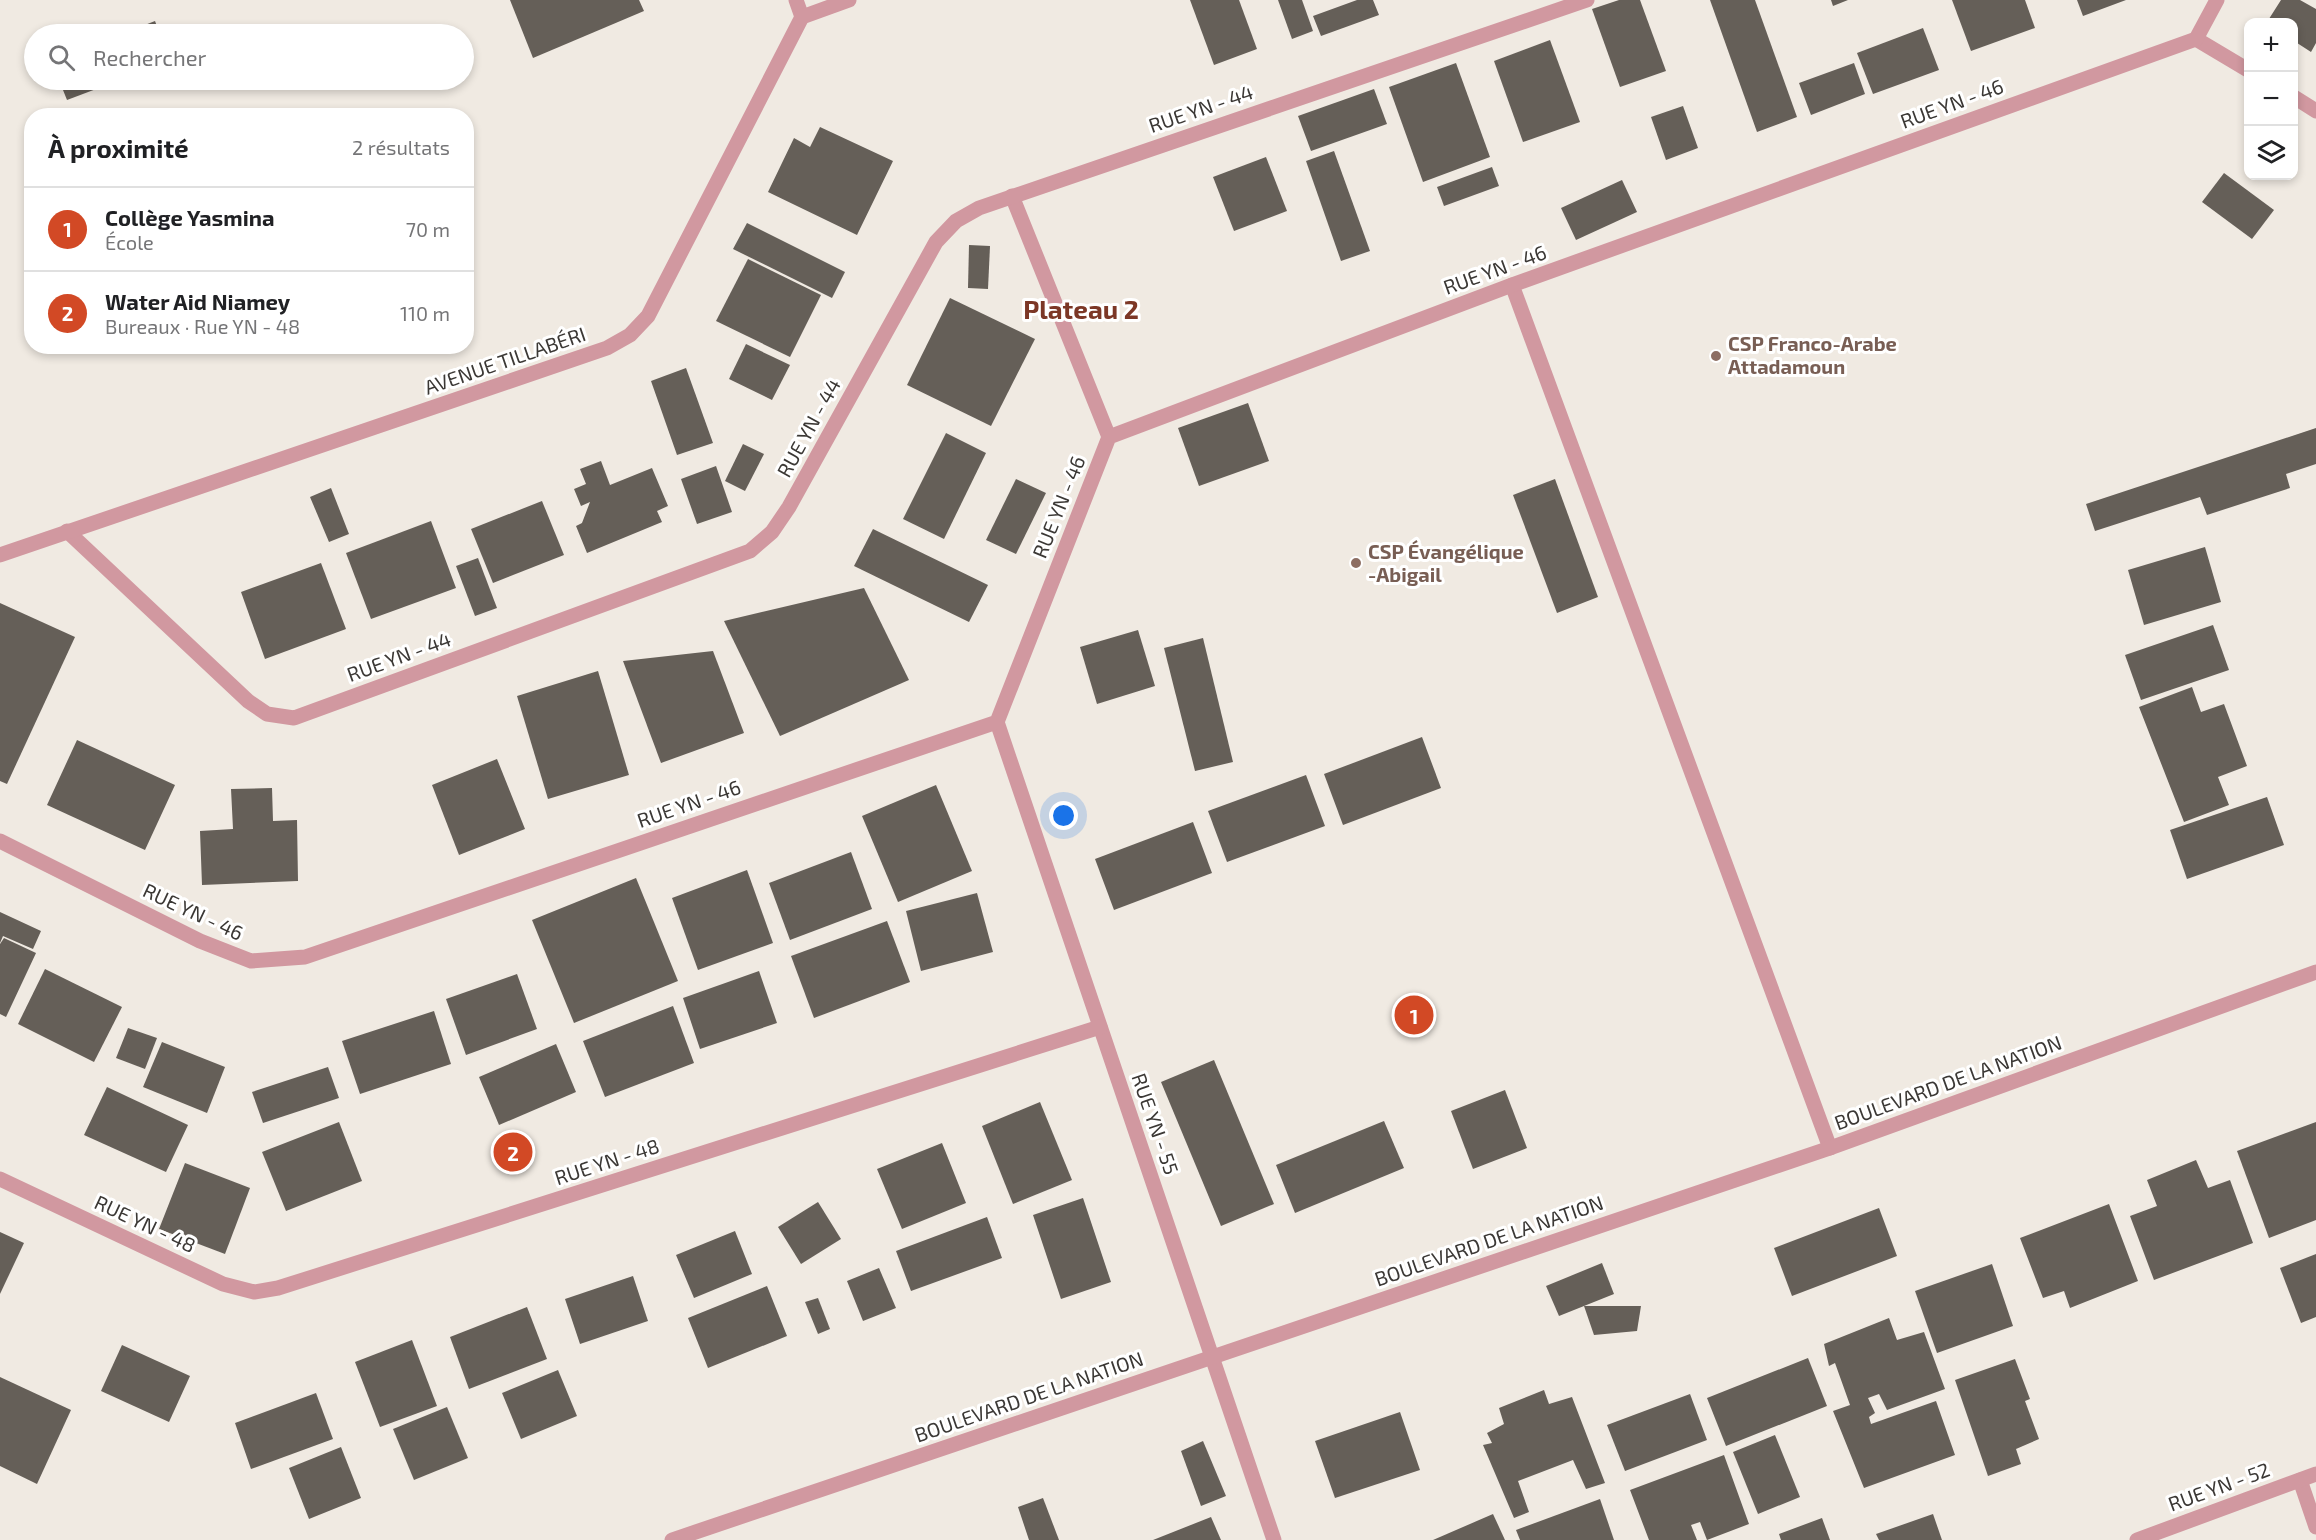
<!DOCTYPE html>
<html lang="fr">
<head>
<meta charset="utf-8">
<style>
  :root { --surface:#fff; --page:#f6f6f6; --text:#202124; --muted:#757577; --line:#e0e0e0; --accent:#d24925 }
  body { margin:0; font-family:"Exo 2",sans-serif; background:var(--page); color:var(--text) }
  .controls { position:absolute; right:18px; top:18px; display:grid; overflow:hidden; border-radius:12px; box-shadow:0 3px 9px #0003 }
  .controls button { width:54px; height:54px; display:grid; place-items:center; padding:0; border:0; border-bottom:2px solid var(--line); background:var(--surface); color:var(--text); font:30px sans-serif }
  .you { position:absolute; left:1064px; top:816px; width:21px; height:21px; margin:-15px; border:4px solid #fff; border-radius:50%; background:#1a73e8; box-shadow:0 0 0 9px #1a73e833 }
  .badge { display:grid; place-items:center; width:39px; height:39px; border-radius:50%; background:var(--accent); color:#fff; font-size:20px; font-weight:700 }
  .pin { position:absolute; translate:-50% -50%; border:3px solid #fff; box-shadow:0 2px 6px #0006 }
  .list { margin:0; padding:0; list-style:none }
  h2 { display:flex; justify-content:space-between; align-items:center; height:78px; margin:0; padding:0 24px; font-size:26px }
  h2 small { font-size:20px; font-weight:400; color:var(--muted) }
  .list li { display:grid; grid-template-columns:39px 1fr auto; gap:18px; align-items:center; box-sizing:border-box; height:84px; padding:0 24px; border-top:2px solid var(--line) }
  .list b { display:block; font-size:22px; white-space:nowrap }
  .list p { margin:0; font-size:20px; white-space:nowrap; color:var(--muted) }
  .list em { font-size:20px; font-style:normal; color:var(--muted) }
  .icon { flex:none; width:33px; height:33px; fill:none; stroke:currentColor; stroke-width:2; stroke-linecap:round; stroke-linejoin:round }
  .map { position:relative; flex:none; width:2316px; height:1540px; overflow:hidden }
  .search { position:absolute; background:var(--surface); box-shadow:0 3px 9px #0003; left:24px; top:24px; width:450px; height:66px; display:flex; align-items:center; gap:15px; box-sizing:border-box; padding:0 21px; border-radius:33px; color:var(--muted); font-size:22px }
  .panel { position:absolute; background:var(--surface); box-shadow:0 3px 9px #0003; left:24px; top:108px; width:450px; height:246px; border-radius:24px }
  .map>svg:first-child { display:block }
</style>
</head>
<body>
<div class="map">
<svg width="2316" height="1540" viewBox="0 0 2316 1540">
  <rect width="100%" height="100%" fill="#f0eae2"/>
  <g fill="#655f58">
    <path d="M 510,0 L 639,0 L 644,11 L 533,58 Z"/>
    <path d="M 1190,0 L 1239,0 L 1257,49 L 1214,65 Z"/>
    <path d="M 1278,0 L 1302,0 L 1313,31 L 1292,39 Z"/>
    <path d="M 1357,0 L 1373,0 L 1379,15 L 1321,36 L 1313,16 Z"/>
    <path d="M 1619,0 L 1640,0 L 1666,71 L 1620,87 L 1592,9 Z"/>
    <path d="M 1710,0 L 1755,0 L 1797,117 L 1757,132 Z"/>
    <path d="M 1831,0 L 1848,0 L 1833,6 Z"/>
    <path d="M 1952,0 L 2025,0 L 2035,28 L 1971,51 Z"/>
    <path d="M 2077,0 L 2126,0 L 2083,16 Z"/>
    <path d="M 2281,0 L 2300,0 L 2316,9 L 2316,43 L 2311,52 L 2294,41 L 2294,22 L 2267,22 Z"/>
    <path d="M 155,21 L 160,34 L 122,34 Z"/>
    <path d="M 1923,28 L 1939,70 L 1873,94 L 1857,53 Z"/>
    <path d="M 1550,40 L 1580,122 L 1523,142 L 1494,61 Z"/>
    <path d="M 1456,63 L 1490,157 L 1423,182 L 1389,87 Z"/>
    <path d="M 1854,63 L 1865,94 L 1811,115 L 1799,83 Z"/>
    <path d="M 59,80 L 120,80 L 67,100 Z"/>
    <path d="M 1374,89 L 1387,124 L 1311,151 L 1298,116 Z"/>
    <path d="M 1683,106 L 1698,148 L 1666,160 L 1651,117 Z"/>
    <path d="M 820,127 L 893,161 L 857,235 L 768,192 L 794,138 L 810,147 Z"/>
    <path d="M 1334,151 L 1370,251 L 1341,261 L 1306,161 Z"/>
    <path d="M 1266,157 L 1287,211 L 1234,231 L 1213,177 Z"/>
    <path d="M 1492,167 L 1499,186 L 1444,206 L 1437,187 Z"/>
    <path d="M 2224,173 L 2274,210 L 2252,239 L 2202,202 Z"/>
    <path d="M 1622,180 L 1637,212 L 1576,240 L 1561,208 Z"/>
    <path d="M 747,223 L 845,272 L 832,298 L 733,249 Z"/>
    <path d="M 969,245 L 990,246 L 988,289 L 968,288 Z"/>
    <path d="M 748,259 L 821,295 L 790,357 L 716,321 Z"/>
    <path d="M 950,298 L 1035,339 L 991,426 L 907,385 Z"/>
    <path d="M 746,344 L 790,365 L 772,400 L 729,379 Z"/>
    <path d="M 686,368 L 713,443 L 677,455 L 651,381 Z"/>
    <path d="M 1248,403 L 1269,461 L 1199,486 L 1178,428 Z"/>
    <path d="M 2316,428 L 2316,464 L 2286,474 L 2290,488 L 2207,515 L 2200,497 L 2095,531 L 2086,504 Z"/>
    <path d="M 946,433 L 986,453 L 944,539 L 903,519 Z"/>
    <path d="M 743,444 L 764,454 L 745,491 L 725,481 Z"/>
    <path d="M 601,461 L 610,485 L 652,468 L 668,506 L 657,511 L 662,522 L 587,553 L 576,526 L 582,523 L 590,502 L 581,506 L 574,489 L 586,484 L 580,469 Z"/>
    <path d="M 716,466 L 732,512 L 697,524 L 681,479 Z"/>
    <path d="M 1016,479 L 1046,493 L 1016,554 L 986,540 Z"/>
    <path d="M 1555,479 L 1598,597 L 1557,613 L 1513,495 Z"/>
    <path d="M 331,488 L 349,534 L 329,542 L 310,497 Z"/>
    <path d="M 542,501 L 564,555 L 493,583 L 471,529 Z"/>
    <path d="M 431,521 L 456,588 L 371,619 L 346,553 Z"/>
    <path d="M 873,529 L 988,585 L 969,622 L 854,566 Z"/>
    <path d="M 2205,547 L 2221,602 L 2144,625 L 2128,570 Z"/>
    <path d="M 478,558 L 497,608 L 475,616 L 456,566 Z"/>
    <path d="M 321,563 L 346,629 L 265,659 L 241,592 Z"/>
    <path d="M 864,588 L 909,680 L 780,736 L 724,621 Z"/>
    <path d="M 0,603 L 75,637 L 7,784 L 0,781 Z"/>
    <path d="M 2213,625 L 2229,670 L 2141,700 L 2125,655 Z"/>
    <path d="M 1138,630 L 1155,686 L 1097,704 L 1080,647 Z"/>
    <path d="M 1203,638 L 1233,762 L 1195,771 L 1164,648 Z"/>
    <path d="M 713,651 L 744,733 L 661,763 L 623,661 Z"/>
    <path d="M 598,671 L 629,775 L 548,799 L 517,696 Z"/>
    <path d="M 2192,687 L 2201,712 L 2224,704 L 2247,766 L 2218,777 L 2229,805 L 2184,822 L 2139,707 Z"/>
    <path d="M 1422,737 L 1441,788 L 1343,825 L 1324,774 Z"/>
    <path d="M 77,740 L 175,785 L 145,850 L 47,805 Z"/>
    <path d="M 497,759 L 525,829 L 459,855 L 432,785 Z"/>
    <path d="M 1306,775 L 1325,826 L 1227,862 L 1208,811 Z"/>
    <path d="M 936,785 L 972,871 L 898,902 L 862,816 Z"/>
    <path d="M 272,788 L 273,821 L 297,820 L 298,881 L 202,885 L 200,831 L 233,829 L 231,789 Z"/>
    <path d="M 2267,797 L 2284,845 L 2187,879 L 2170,830 Z"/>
    <path d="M 1193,822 L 1212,873 L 1114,910 L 1095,859 Z"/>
    <path d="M 851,852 L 872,909 L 790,940 L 769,883 Z"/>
    <path d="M 747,870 L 773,943 L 698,970 L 672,898 Z"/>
    <path d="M 636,878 L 678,981 L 574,1023 L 532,920 Z"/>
    <path d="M 977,893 L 993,952 L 921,971 L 906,911 Z"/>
    <path d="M 0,912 L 41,931 L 33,949 L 3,936 L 0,943 Z"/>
    <path d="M 887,921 L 910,982 L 814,1018 L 791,956 Z"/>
    <path d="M 4,938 L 36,953 L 6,1017 L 0,1014 L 0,944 Z"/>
    <path d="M 45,969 L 122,1007 L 94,1062 L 18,1024 Z"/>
    <path d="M 759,971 L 777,1023 L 700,1049 L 683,998 Z"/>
    <path d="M 517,974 L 537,1029 L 466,1055 L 446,999 Z"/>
    <path d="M 673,1006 L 694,1063 L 605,1097 L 583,1041 Z"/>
    <path d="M 434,1011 L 451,1064 L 360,1094 L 342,1041 Z"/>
    <path d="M 128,1028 L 157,1038 L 145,1069 L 116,1058 Z"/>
    <path d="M 162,1042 L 225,1067 L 207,1113 L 143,1087 Z"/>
    <path d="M 556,1044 L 576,1092 L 499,1125 L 479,1077 Z"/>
    <path d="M 1214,1060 L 1274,1204 L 1221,1226 L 1161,1082 Z"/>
    <path d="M 328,1067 L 339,1098 L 263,1123 L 252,1092 Z"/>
    <path d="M 107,1087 L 188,1125 L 166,1172 L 84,1135 Z"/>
    <path d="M 1505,1090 L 1527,1148 L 1473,1169 L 1451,1111 Z"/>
    <path d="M 1040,1102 L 1072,1180 L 1013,1204 L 982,1126 Z"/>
    <path d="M 1384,1121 L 1404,1168 L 1295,1213 L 1276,1165 Z"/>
    <path d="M 339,1122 L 362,1181 L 286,1211 L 262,1152 Z"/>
    <path d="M 2316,1122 L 2316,1220 L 2269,1238 L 2237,1151 Z"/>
    <path d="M 942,1143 L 966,1203 L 902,1229 L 877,1169 Z"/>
    <path d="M 2196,1160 L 2208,1188 L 2230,1180 L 2253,1243 L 2154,1280 L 2130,1216 L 2157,1206 L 2147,1180 Z"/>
    <path d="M 185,1163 L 250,1188 L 225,1254 L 159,1229 Z"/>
    <path d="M 1083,1198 L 1111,1282 L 1061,1299 L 1033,1215 Z"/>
    <path d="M 818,1202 L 841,1239 L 801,1264 L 778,1227 Z"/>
    <path d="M 2109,1204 L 2138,1281 L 2070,1308 L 2064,1291 L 2043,1298 L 2020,1238 Z"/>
    <path d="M 1879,1208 L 1897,1256 L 1792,1296 L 1774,1248 Z"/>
    <path d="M 987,1217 L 1002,1258 L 911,1291 L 896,1251 Z"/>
    <path d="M 735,1231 L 752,1274 L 694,1298 L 676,1255 Z"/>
    <path d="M 0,1232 L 24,1243 L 0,1294 Z"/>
    <path d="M 2316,1254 L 2316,1317 L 2301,1323 L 2280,1268 Z"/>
    <path d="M 1602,1263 L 1614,1294 L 1559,1316 L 1546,1286 Z"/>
    <path d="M 1992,1264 L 2013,1326 L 1937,1353 L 1915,1291 Z"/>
    <path d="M 879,1268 L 896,1308 L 863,1321 L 847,1281 Z"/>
    <path d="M 633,1276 L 648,1321 L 580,1344 L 565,1299 Z"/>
    <path d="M 767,1286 L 787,1336 L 708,1368 L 688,1318 Z"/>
    <path d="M 818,1298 L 830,1329 L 818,1334 L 805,1302 Z"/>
    <path d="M 1584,1306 L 1641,1306 L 1637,1331 L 1594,1335 Z"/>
    <path d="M 527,1307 L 547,1359 L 469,1389 L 450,1337 Z"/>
    <path d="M 1889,1318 L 1897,1340 L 1924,1332 L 1945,1389 L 1887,1410 L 1879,1394 L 1868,1398 L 1875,1413 L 1869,1417 L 1871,1424 L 1936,1401 L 1955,1455 L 1864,1488 L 1833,1411 L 1850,1405 L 1835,1363 L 1829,1366 L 1824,1344 Z"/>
    <path d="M 412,1340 L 437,1406 L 380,1427 L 355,1362 Z"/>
    <path d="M 122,1345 L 190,1376 L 169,1422 L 101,1391 Z"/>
    <path d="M 1808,1358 L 1827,1406 L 1726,1446 L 1707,1398 Z"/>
    <path d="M 2015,1359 L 2030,1399 L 2025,1401 L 2039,1439 L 2016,1449 L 2021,1464 L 1988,1476 L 1955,1380 Z"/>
    <path d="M 558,1370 L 577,1416 L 521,1439 L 502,1393 Z"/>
    <path d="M 0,1377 L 71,1410 L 37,1484 L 0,1466 Z"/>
    <path d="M 1544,1390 L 1549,1404 L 1572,1397 L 1605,1483 L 1586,1489 L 1573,1460 L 1518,1481 L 1529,1512 L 1514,1518 L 1483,1445 L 1492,1443 L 1487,1433 L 1504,1424 L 1499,1408 Z"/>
    <path d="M 316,1393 L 333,1439 L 251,1469 L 235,1423 Z"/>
    <path d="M 1690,1394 L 1707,1440 L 1625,1471 L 1607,1425 Z"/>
    <path d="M 447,1407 L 468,1458 L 414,1480 L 393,1429 Z"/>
    <path d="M 1400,1412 L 1420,1470 L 1335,1498 L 1315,1441 Z"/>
    <path d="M 1775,1435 L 1800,1497 L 1758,1514 L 1733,1452 Z"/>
    <path d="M 1203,1441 L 1226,1496 L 1201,1506 L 1181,1451 Z"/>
    <path d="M 341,1447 L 361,1498 L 309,1519 L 289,1468 Z"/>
    <path d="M 1724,1455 L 1749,1524 L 1707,1540 L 1700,1522 L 1691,1525 L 1697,1540 L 1649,1540 L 1630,1490 Z"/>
    <path d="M 1043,1498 L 1059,1540 L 1029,1540 L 1018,1507 Z"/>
    <path d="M 1600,1499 L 1614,1540 L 1520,1540 L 1516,1530 Z"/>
    <path d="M 1493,1514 L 1505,1540 L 1433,1540 Z"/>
    <path d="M 1933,1514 L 1942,1540 L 1879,1540 L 1876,1534 Z"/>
    <path d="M 1211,1517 L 1221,1540 L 1153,1540 Z"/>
    <path d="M 1822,1518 L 1830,1540 L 1781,1540 L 1779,1534 Z"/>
  </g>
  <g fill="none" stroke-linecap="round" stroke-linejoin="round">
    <g stroke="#d198a0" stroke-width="15">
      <path d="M 796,0 L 802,17"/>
      <path d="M 2196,39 L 2248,70"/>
      <path d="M 2294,97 L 2316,111"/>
      <path d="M 1012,196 L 1109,437"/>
      <path d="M 1512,285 L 1830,1148"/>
      <path d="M 67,531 L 248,701 L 267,714 L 294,718 L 750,551 L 772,532 L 789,507 L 936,242 L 956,221 L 979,208 L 1587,0"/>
      <path d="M 0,555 L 607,348 L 630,335 L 648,316 L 802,17 L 849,0"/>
      <path d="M 997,722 L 1274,1540"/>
      <path d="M 0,841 L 200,941 L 251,961 L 305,957 L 997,722 L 1109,437 L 1512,285 L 2196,39 L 2217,0"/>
      <path d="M 0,1179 L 223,1284 L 254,1292 L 278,1288 L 1100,1027"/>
      <path d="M 2300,1480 L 2316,1527"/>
      <path d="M 672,1540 L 1830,1148 L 2316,972"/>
      <path d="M 2137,1540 L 2316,1474"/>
    </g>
  </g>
  <g fill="#8d6e63" stroke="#fff" stroke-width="2">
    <circle cx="1716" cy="356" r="6"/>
    <circle cx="1356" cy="563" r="6"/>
  </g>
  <g text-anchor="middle" stroke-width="6" stroke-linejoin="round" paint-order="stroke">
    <g font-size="20" fill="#3b3835" stroke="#fff">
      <text transform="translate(1952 104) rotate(-20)" y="7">RUE YN - 46</text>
      <text transform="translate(1201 109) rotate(-19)" y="7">RUE YN - 44</text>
      <text transform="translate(1495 270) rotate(-20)" y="7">RUE YN - 46</text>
      <text transform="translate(505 361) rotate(-19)" y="7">AVENUE TILLABÉRI</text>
      <text transform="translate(809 428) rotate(-61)" y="7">RUE YN - 44</text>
      <text transform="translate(1059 507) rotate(-68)" y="7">RUE YN - 46</text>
      <text transform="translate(399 657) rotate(-20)" y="7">RUE YN - 44</text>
      <text transform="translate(689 804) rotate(-19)" y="7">RUE YN - 46</text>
      <text transform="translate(193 912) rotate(25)" y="7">RUE YN - 46</text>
      <text transform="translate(1948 1083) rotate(-20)" y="7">BOULEVARD DE LA NATION</text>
      <text transform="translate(1155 1124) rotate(71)" y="7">RUE YN - 55</text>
      <text transform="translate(607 1162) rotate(-18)" y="7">RUE YN - 48</text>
      <text transform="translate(145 1224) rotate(25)" y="7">RUE YN - 48</text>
      <text transform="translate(1489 1241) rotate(-19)" y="7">BOULEVARD DE LA NATION</text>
      <text transform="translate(1029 1397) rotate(-19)" y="7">BOULEVARD DE LA NATION</text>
      <text transform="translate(2219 1487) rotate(-20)" y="7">RUE YN - 52</text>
    </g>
    <g font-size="20" font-weight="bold" fill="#785e54" stroke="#fff" text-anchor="start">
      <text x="1728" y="351">CSP Franco-Arabe<tspan x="1728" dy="23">Attadamoun</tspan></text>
      <text x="1368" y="559">CSP Évangélique<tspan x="1368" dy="23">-Abigail</tspan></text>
    </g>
    <g font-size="26" font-weight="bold" fill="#7c3726" stroke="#fff">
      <text x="1081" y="319">Plateau 2</text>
    </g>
  </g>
</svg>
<div class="controls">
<button>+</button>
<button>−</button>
<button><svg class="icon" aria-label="layers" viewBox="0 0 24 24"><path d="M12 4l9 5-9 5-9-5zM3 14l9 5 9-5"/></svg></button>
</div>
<div class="you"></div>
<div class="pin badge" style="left:1414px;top:1015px">1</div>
<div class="pin badge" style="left:513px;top:1152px">2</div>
<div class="search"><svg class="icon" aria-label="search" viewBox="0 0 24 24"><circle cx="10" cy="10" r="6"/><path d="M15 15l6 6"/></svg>Rechercher</div>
<section class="panel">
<h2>À proximité<small>2 résultats</small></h2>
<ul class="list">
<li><span class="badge">1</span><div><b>Collège Yasmina</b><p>École</p></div><em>70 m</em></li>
<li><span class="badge">2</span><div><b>Water Aid Niamey</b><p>Bureaux · Rue YN - 48</p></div><em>110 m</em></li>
</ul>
</section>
</div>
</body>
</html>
